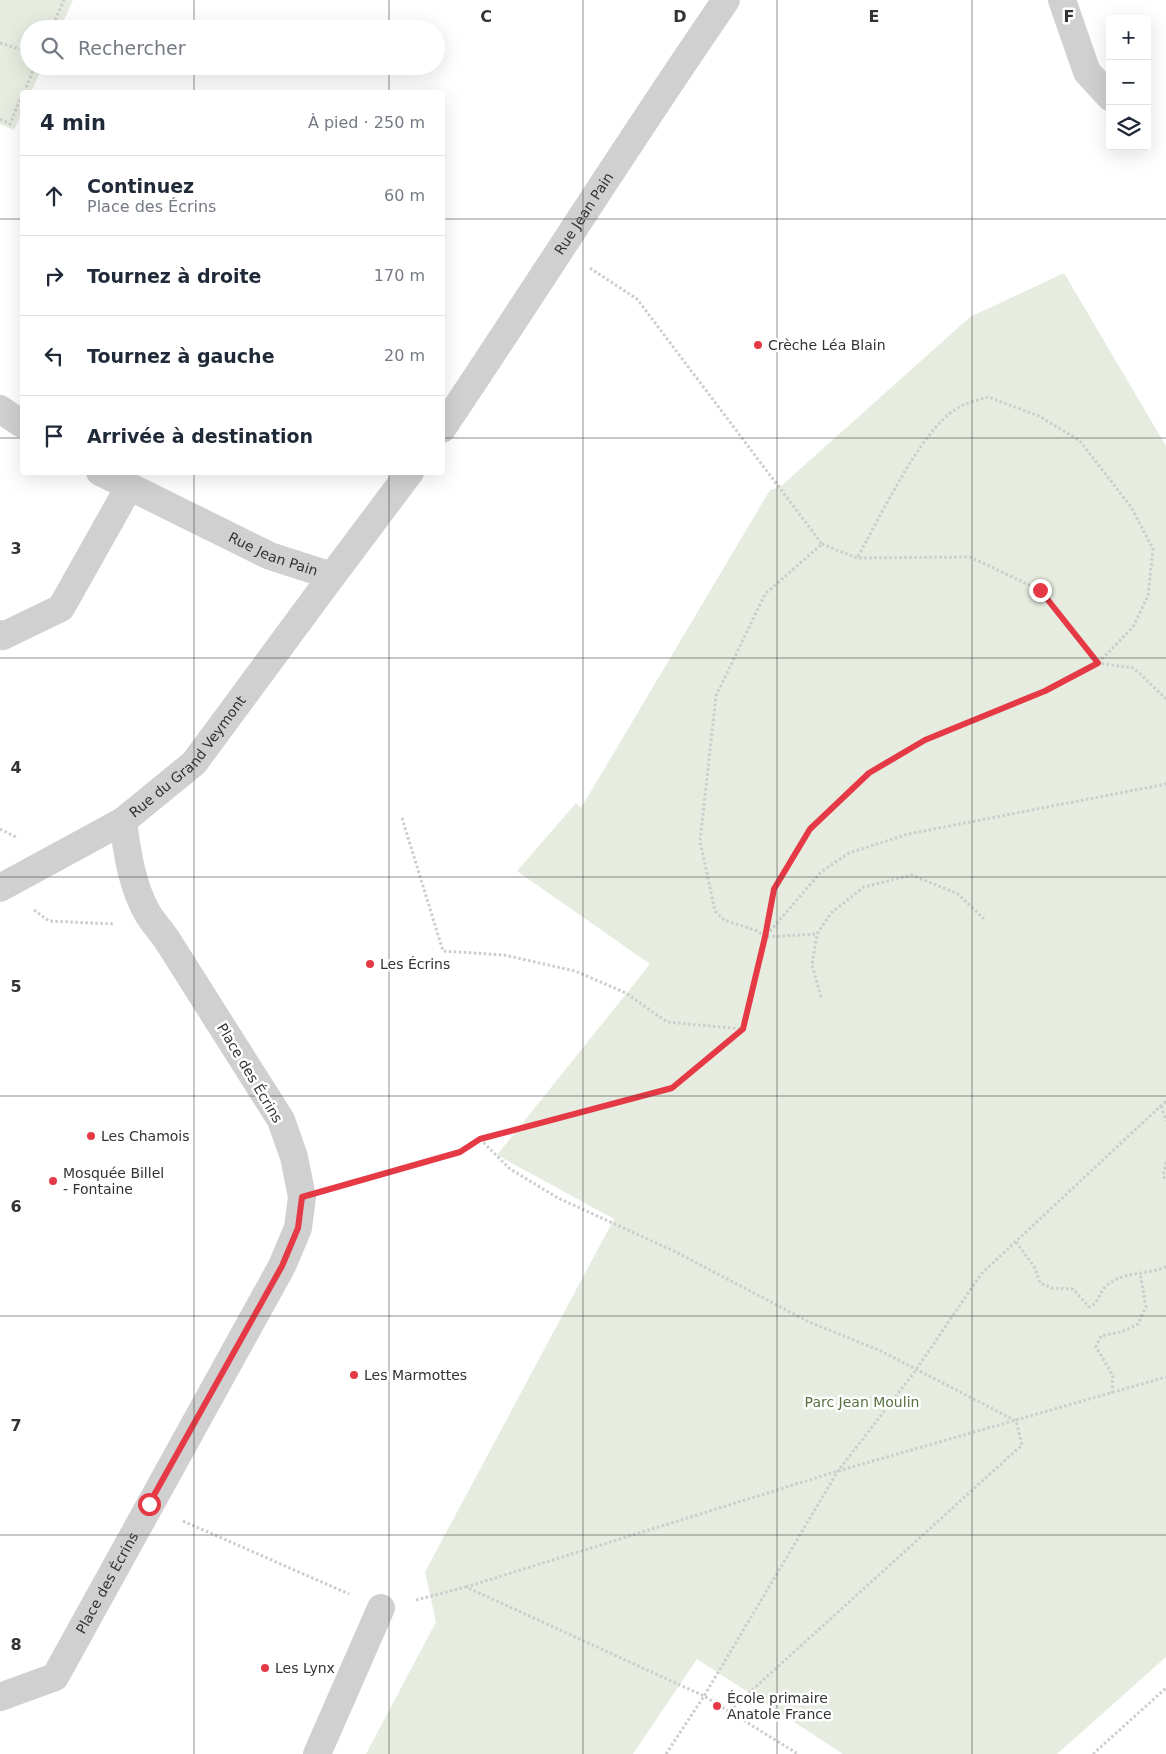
<!DOCTYPE html>
<html lang="fr">
<head>
<meta charset="utf-8">
<style>
  :root { --surface:#fff; --page:#f2f2f3; --text:#1f2937; --muted:#747a83; --line:#e0e1e3 }
  body { margin:0; font-family:"DejaVu Sans",sans-serif; background:var(--page); color:var(--text) }
  .controls { position:absolute; right:15px; top:15px; display:grid; overflow:hidden; border-radius:5px; box-shadow:0 5px 20px #0002 }
  .controls button { width:45px; height:45px; display:grid; place-items:center; padding:0; border:0; border-bottom:1px solid var(--line); background:var(--surface); color:var(--text); font:25px sans-serif }
  .stop { position:absolute; width:15px; height:15px; margin:-11px; border:4px solid #e63946; border-radius:50%; background:#fff }
  .stop.end { background:#e63946; border-color:#fff; box-shadow:0 1px 5px #0008 }
  .list { margin:0; padding:0; list-style:none }
  h2 { display:flex; justify-content:space-between; align-items:center; height:65px; margin:0; padding:0 20px; font-size:21px }
  h2 small { font-size:16px; font-weight:400; color:var(--muted) }
  .list li { display:grid; grid-template-columns:32px 1fr auto; gap:15px; align-items:center; box-sizing:border-box; height:80px; padding:0 20px; border-top:1px solid var(--line) }
  .list b { display:block; font-size:19px; white-space:nowrap }
  .list p { margin:0; font-size:16px; white-space:nowrap; color:var(--muted) }
  .list em { font-size:16px; font-style:normal; color:var(--muted) }
  .icon { flex:none; width:28px; height:28px; fill:none; stroke:currentColor; stroke-width:2; stroke-linecap:round; stroke-linejoin:round }
  .map { position:relative; flex:none; width:1166px; height:1754px; overflow:hidden }
  .search { position:absolute; background:var(--surface); box-shadow:0 5px 20px #0002; left:20px; top:20px; width:425px; height:55px; display:flex; align-items:center; gap:12px; box-sizing:border-box; padding:0 18px; border-radius:28px; color:var(--muted); font-size:19px }
  .panel { position:absolute; background:var(--surface); box-shadow:0 5px 20px #0002; left:20px; top:90px; width:425px; height:385px; border-radius:5px }
  .map>svg:first-child { display:block }
</style>
</head>
<body>
<div class="map">
<svg width="1166" height="1754" viewBox="0 0 1166 1754">
  <rect width="100%" height="100%" fill="#fff"/>
  <g fill="#e6ecdf">
    <path d="M 0,0 L 73,0 L 60,29 L 29,29 L 29,66 L 43,66 L 31,92 L 22,92 L 22,112 L 14,130 L 0,124 Z"/>
    <path d="M 1064,273 L 1166,446 L 1166,1657 L 1057,1754 L 843,1754 L 697,1659 L 633,1754 L 366,1754 L 436,1622 L 425,1572 L 614,1219 L 497,1155 L 650,964 L 517,871 L 576,803 L 581,808 L 770,490 L 780,487 L 970,317 Z"/>
  </g>
  <g fill="none" stroke-linecap="round" stroke-linejoin="round">
    <g stroke="#cdcdcd" stroke-width="3" stroke-dasharray="2.5 2.5" stroke-linecap="butt">
      <path d="M 51,29 L 64,0"/>
      <path d="M 0,43 L 29,52"/>
      <path d="M 24,92 L 35,66"/>
      <path d="M 0,119 L 10,124 L 22,95"/>
      <path d="M 590,268 L 637,299 L 822,544 L 765,594 L 716,696 L 700,841 L 715,911 L 724,920 L 758,931 L 765,937 L 817,934"/>
      <path d="M 822,544 L 857,558 L 970,557 L 1040,590 L 1098,663 L 1134,668 L 1166,699"/>
      <path d="M 402,818 L 443,951 L 504,955 L 575,971 L 626,993 L 667,1022 L 742,1029"/>
      <path d="M 0,829 L 18,838"/>
      <path d="M 34,910 L 49,921 L 114,924"/>
      <path d="M 765,937 L 774,889 L 810,829 L 869,773 L 925,740 L 1045,691 L 1098,663 L 1133,627 L 1148,596 L 1153,549 L 1131,507 L 1080,441 L 1039,416 L 988,397 C 978,400 965,403 956,409 C 920,431 879,520 857,558"/>
      <path d="M 821,997 L 812,965 L 817,934 L 831,913 L 864,887 L 912,875 L 958,894 L 984,919"/>
      <path d="M 1161,1106 L 1166,1121"/>
      <path d="M 480,1139 L 510,1169 L 558,1198 L 678,1253 L 809,1322 L 881,1351 L 1016,1421 L 1022,1445 L 729,1711"/>
      <path d="M 1166,1162 L 1163,1176 L 1166,1181"/>
      <path d="M 337,1187 L 460,1152 L 480,1139 L 672,1088 L 743,1029 L 765,937 L 821,872 L 849,853 L 908,834 L 1166,784"/>
      <path d="M 1016,1242 L 1035,1268 L 1040,1283 L 1052,1288 L 1073,1289 L 1089,1307 C 1099,1303 1099,1293 1106,1286 C 1123,1271 1147,1275 1166,1267"/>
      <path d="M 1112,1393 L 1113,1376 L 1096,1347 L 1101,1336 L 1121,1332 L 1138,1324 L 1146,1307 L 1140,1273"/>
      <path d="M 183,1521 L 349,1594"/>
      <path d="M 466,1587 L 838,1471 L 1166,1377"/>
      <path d="M 416,1600 L 466,1587 L 704,1696 L 798,1754"/>
      <path d="M 666,1754 L 704,1696 L 838,1471 L 916,1370 L 981,1274 L 1166,1101"/>
      <path d="M 1093,1754 L 1166,1688"/>
    </g>
    <g stroke="#d0d0d0" stroke-width="28">
      <path d="M 1062,0 L 1087,72 L 1110,97"/>
      <path d="M 0,409 L 22,424"/>
      <path id="s1" d="M 442,429 C 538,286 629,141 726,0"/>
      <path id="s2" d="M 100,472 L 270,556 L 332,576 L 410,472"/>
      <path d="M 0,634 L 3,636 L 61,608 L 129,487"/>
      <path id="s3" d="M 0,888 L 123,821 L 194,763 L 332,576"/>
      <path id="s4" d="M 0,1697 L 55,1677 L 282,1266 L 298,1228 L 302,1197 L 294,1157 L 281,1120 L 169,943 C 163,933 154,924 148,914 C 132,887 127,852 123,821"/>
      <path d="M 317,1754 L 381,1608"/>
    </g>
  </g>
  <g fill="none" stroke-linecap="round" stroke-linejoin="round">
    <path stroke="#e63946" stroke-width="6" d="M 149,1504 L 282,1266 L 298,1228 L 302,1197 L 460,1152 L 480,1139 L 672,1088 L 743,1029 L 765,937 L 774,889 L 810,829 L 869,773 L 925,740 L 1045,691 L 1098,663 L 1040,590"/>
  </g>
  <path fill="none" stroke="#333" stroke-width="1" stroke-opacity="0.55" d="M 194,0 L 194,29M 389,0 L 389,29M 583,0 L 583,1754M 777,0 L 777,1754M 972,0 L 972,1754M 194,66 L 194,92M 389,66 L 389,92M 0,219 L 22,219M 442,219 L 1166,219M 0,438 L 22,438M 442,438 L 1166,438M 194,472 L 194,1754M 389,472 L 389,1754M 0,658 L 1166,658M 0,877 L 1166,877M 0,1096 L 1166,1096M 0,1316 L 1166,1316M 0,1535 L 1166,1535"/>
  <g fill="#e63946" stroke="#fff" stroke-width="2">
    <circle cx="758" cy="345" r="5"/>
    <circle cx="370" cy="964" r="5"/>
    <circle cx="91" cy="1136" r="5"/>
    <circle cx="53" cy="1181" r="5"/>
    <circle cx="354" cy="1375" r="5"/>
    <circle cx="265" cy="1668" r="5"/>
    <circle cx="717" cy="1706" r="5"/>
  </g>
  <g text-anchor="middle" stroke-width="5" stroke-linejoin="round" paint-order="stroke">
    <g font-size="14" fill="#333" stroke="#fff">
      <text dy="5" stroke="none"><textPath href="#s1" startOffset="258">Rue Jean Pain</textPath></text>
      <text dy="5" stroke="none"><textPath href="#s2" startOffset="192">Rue Jean Pain</textPath></text>
      <text dy="5" stroke="none"><textPath href="#s3" startOffset="232">Rue du Grand Veymont</textPath></text>
      <text transform="translate(250 1073) rotate(59)" y="5">Place des Écrins</text>
      <text dy="5" stroke="none"><textPath href="#s4" startOffset="166">Place des Écrins</textPath></text>
    </g>
    <g font-size="14" fill="#333" stroke="#fff" text-anchor="start">
      <text x="768" y="350">Crèche Léa Blain</text>
      <text x="380" y="969">Les Écrins</text>
      <text x="101" y="1141">Les Chamois</text>
      <text x="63" y="1178">Mosquée Billel<tspan x="63" dy="16">- Fontaine</tspan></text>
      <text x="364" y="1380">Les Marmottes</text>
      <text x="275" y="1673">Les Lynx</text>
      <text x="727" y="1703">École primaire<tspan x="727" dy="16">Anatole France</tspan></text>
    </g>
    <g font-size="14" fill="#56703f" stroke="#fff">
      <text x="862" y="1407">Parc Jean Moulin</text>
    </g>
  </g>
  <g font-size="16" text-anchor="middle" font-weight="bold" fill="#333" stroke="#fff" stroke-width="5" stroke-linejoin="round" paint-order="stroke">
    <text x="486" y="22">C</text>
    <text x="680" y="22">D</text>
    <text x="874" y="22">E</text>
    <text x="1069" y="22">F</text>
    <text x="16" y="554">3</text>
    <text x="16" y="773">4</text>
    <text x="16" y="992">5</text>
    <text x="16" y="1212">6</text>
    <text x="16" y="1431">7</text>
    <text x="16" y="1650">8</text>
  </g>
</svg>
<div class="controls">
<button>+</button>
<button>−</button>
<button><svg class="icon" aria-label="layers" viewBox="0 0 24 24"><path d="M12 4l9 5-9 5-9-5zM3 14l9 5 9-5"/></svg></button>
</div>
<div class="stop" style="left:149px;top:1504px"></div>
<div class="stop end" style="left:1040px;top:590px"></div>
<div class="search"><svg class="icon" aria-label="search" viewBox="0 0 24 24"><circle cx="10" cy="10" r="6"/><path d="M15 15l6 6"/></svg>Rechercher</div>
<section class="panel">
<h2>4 min<small>À pied · 250 m</small></h2>
<ul class="list">
<li><svg class="icon" aria-label="ahead" viewBox="0 0 24 24"><path d="M12 20V5M6 11l6-6 6 6"/></svg><div><b>Continuez</b><p>Place des Écrins</p></div><em>60 m</em></li>
<li><svg class="icon" aria-label="right" viewBox="0 0 24 24"><path d="M7 20v-9h11M14 6l5 5-5 5"/></svg><div><b>Tournez à droite</b></div><em>170 m</em></li>
<li><svg class="icon" aria-label="left" viewBox="0 0 24 24"><path d="M17 20v-9H6M10 6l-5 5 5 5"/></svg><div><b>Tournez à gauche</b></div><em>20 m</em></li>
<li><svg class="icon" aria-label="arrive" viewBox="0 0 24 24"><path d="M6 21V4h12l-3 4 3 4H6"/></svg><div><b>Arrivée à destination</b></div></li>
</ul>
</section>
</div>
</body>
</html>
